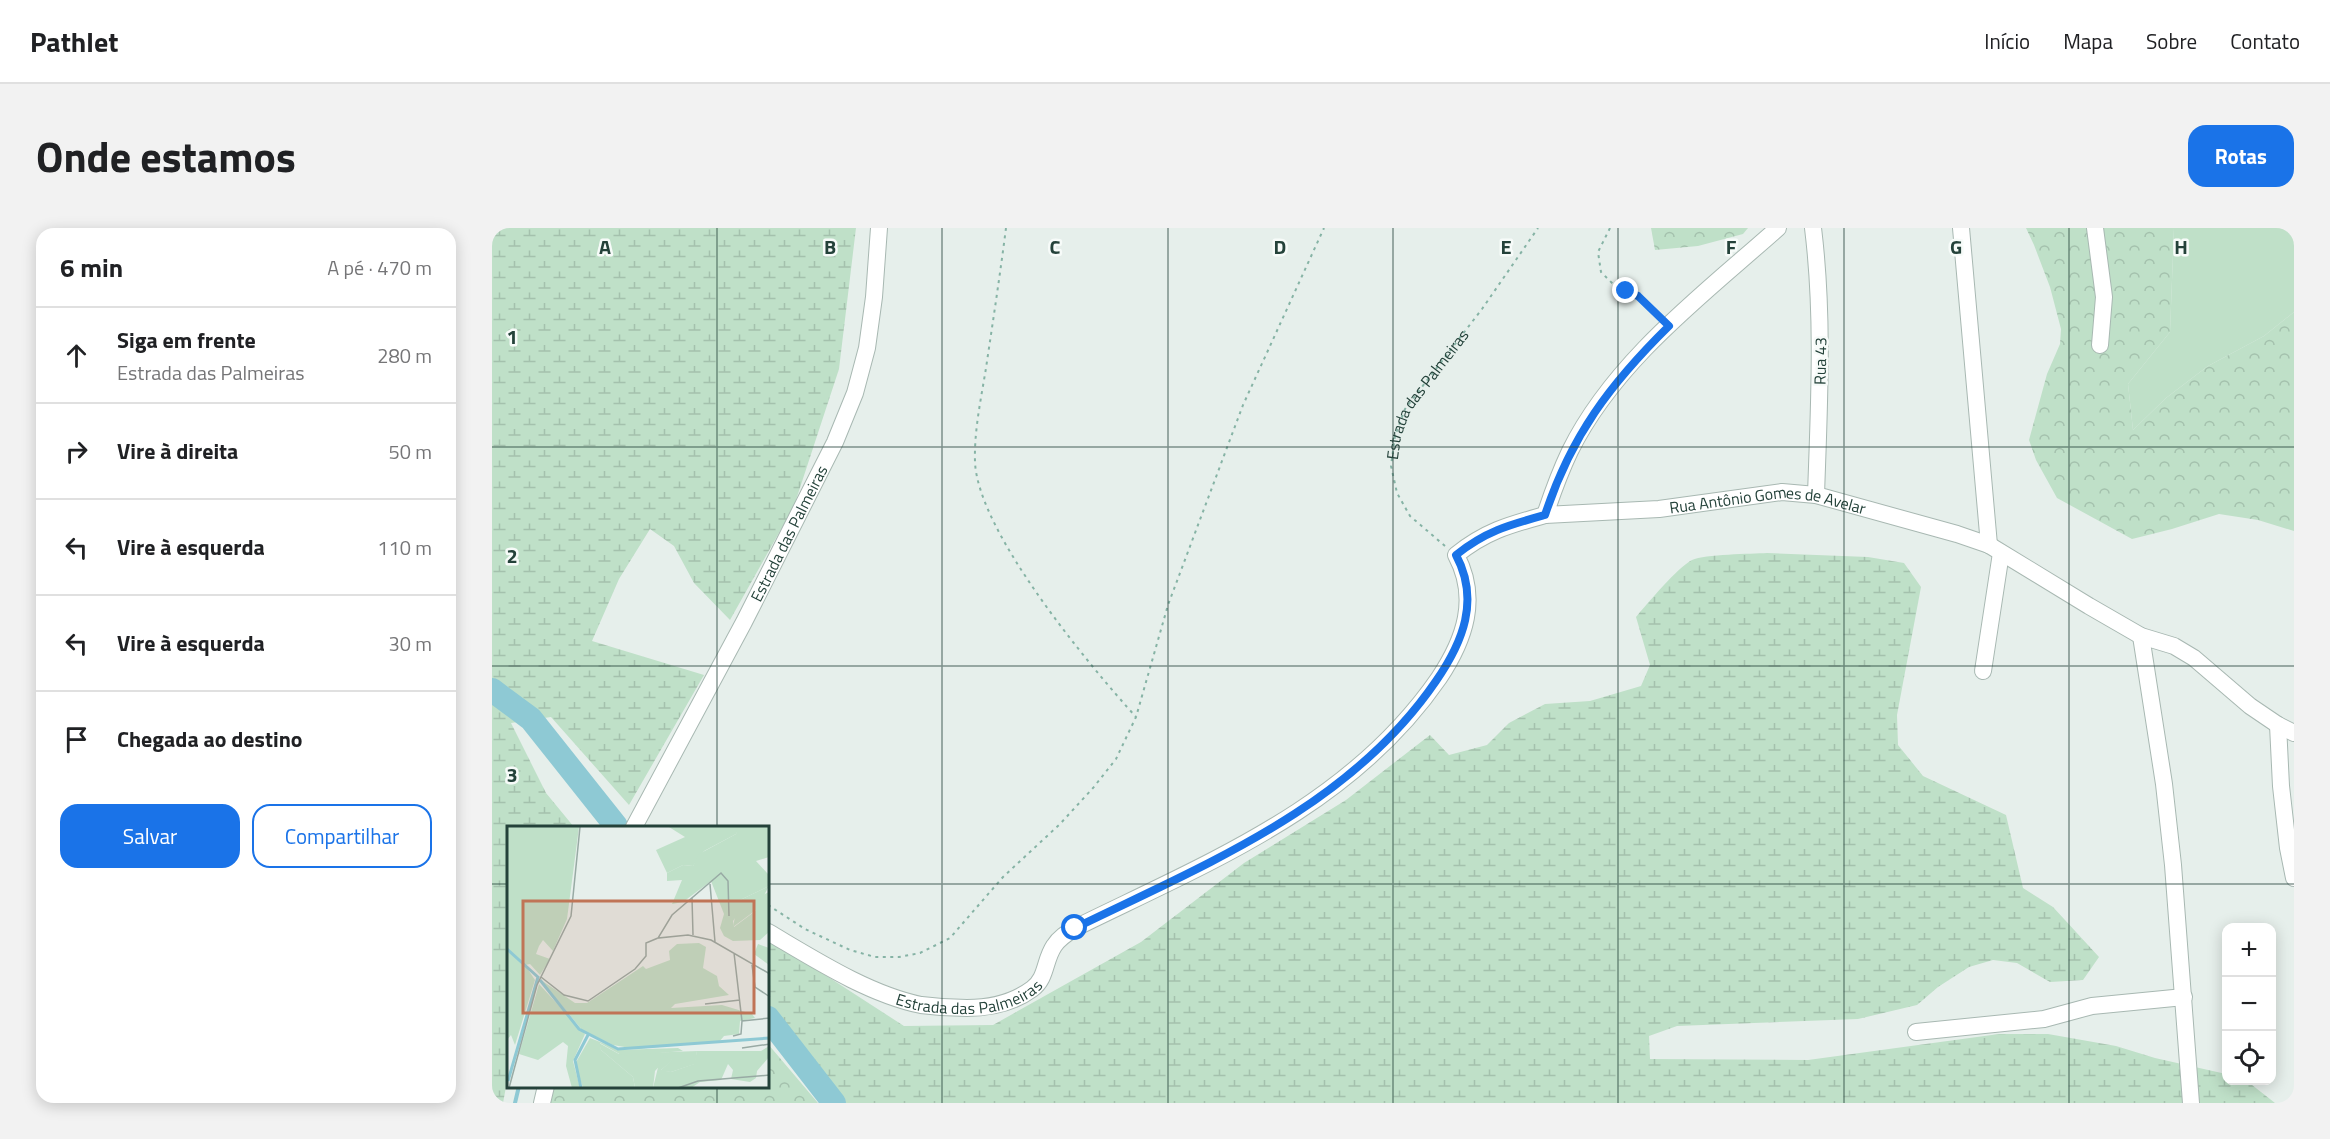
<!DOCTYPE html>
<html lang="pt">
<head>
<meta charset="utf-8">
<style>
  :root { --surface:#fff; --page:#f2f2f2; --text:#202124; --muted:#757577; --line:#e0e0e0; --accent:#1a73e8 }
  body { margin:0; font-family:"Titillium Web",sans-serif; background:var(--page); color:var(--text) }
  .controls { position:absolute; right:18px; bottom:18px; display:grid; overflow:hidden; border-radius:12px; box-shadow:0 3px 15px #0003 }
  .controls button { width:54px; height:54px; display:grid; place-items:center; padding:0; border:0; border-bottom:2px solid var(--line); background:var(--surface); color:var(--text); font:30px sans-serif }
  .stop { position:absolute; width:18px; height:18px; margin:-14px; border:4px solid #1a73e8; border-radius:50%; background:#fff }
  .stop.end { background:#1a73e8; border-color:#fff; box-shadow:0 2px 6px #0008 }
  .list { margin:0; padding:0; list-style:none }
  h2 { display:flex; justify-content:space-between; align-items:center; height:78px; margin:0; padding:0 24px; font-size:26px }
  h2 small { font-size:20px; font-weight:400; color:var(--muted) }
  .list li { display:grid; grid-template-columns:39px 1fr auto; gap:18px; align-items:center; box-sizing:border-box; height:96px; padding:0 24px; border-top:2px solid var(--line) }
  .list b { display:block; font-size:22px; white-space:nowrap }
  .list p { margin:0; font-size:20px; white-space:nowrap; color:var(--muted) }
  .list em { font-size:20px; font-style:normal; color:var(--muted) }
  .actions { display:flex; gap:12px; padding:18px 24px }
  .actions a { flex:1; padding:14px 0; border:2px solid var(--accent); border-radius:18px; text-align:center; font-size:21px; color:var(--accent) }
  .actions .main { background:var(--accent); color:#fff }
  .icon { flex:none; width:33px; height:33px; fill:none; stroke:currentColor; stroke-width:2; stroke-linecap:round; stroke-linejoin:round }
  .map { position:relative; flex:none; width:1802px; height:875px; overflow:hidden; border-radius:18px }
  header { display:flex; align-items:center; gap:36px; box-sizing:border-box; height:84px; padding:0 30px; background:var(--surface); border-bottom:2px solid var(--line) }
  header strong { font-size:28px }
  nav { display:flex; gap:33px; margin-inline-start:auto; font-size:21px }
  .intro { display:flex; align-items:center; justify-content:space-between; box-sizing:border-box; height:144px; padding:0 36px }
  h1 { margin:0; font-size:42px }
  .button { padding:15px 27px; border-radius:18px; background:var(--accent); color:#fff; font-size:21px; font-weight:700 }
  main { display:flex; gap:36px; padding:0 36px }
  aside { flex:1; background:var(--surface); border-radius:18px; box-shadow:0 3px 15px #0003 }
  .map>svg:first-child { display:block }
</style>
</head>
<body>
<header>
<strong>Pathlet</strong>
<nav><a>Início</a><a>Mapa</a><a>Sobre</a><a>Contato</a></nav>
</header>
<div class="intro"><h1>Onde estamos</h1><a class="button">Rotas</a></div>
<main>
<aside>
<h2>6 min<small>A pé · 470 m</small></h2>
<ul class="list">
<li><svg class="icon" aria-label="ahead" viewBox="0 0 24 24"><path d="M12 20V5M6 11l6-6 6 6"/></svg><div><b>Siga em frente</b><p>Estrada das Palmeiras</p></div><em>280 m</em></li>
<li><svg class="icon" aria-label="right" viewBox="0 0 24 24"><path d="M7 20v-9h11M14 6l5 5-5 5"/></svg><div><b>Vire à direita</b></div><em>50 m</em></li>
<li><svg class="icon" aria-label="left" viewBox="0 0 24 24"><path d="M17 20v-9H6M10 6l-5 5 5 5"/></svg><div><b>Vire à esquerda</b></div><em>110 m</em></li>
<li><svg class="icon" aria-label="left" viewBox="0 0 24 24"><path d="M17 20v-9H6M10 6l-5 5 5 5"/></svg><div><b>Vire à esquerda</b></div><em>30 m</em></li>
<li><svg class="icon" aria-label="arrive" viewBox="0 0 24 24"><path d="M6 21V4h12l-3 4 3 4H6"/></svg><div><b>Chegada ao destino</b></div></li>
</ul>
<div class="actions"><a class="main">Salvar</a><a>Compartilhar</a></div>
</aside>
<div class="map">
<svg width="1802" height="875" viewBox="0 0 1802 875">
  <defs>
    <pattern id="forest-crowns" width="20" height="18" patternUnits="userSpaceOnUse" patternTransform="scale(1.5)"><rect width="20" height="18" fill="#bfe0c8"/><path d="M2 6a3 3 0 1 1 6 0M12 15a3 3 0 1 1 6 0" fill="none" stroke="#a4c1ad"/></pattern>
    <pattern id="wetland-marsh" width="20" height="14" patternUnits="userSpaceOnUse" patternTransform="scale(1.5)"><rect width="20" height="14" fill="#bfe0c8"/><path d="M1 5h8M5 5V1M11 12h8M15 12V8" fill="none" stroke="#a4c1ad"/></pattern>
  </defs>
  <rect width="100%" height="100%" fill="#e6efeb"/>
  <path fill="#bfe0c8" d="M 1682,0 L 1802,0 L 1802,84 L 1772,108 L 1716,138 L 1674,170 L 1641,202 L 1636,156 L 1678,104 Z"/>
  <g fill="url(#forest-crowns)">
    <path d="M 1159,0 L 1256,0 L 1251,6 L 1206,18 L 1163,22 Z"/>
    <path d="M 1534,0 L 1682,0 L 1678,104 L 1636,156 L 1641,202 L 1674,170 L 1716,138 L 1772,108 L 1802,84 L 1802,303 L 1766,292 L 1727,286 L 1680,301 L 1640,311 L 1565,270 L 1544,232 L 1537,212 L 1555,146 L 1568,116 L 1569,101 L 1558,59 L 1542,17 Z"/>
    <path d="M 276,816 L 326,875 L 57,875 L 61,859 L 276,858 Z"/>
  </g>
  <g fill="url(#wetland-marsh)">
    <path d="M 0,0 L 364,0 L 347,141 L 302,278 L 238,392 L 202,355 L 182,318 L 158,301 L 127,351 L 100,413 L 212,447 L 137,577 L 59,489 L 19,495 L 54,565 L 82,599 L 16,599 L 16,848 L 11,875 L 0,875 Z"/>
    <path d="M 1275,325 L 1376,329 L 1412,335 L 1429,359 L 1405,487 L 1406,517 L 1431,548 L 1514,587 L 1531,660 L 1561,679 L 1607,729 L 1591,752 L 1558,754 L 1525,735 L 1501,732 L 1477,739 L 1446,759 L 1425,777 L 1366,791 L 1185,798 L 1157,808 L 1158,831 L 1316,832 L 1507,806 L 1556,806 L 1624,818 L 1663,830 L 1734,846 L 1734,852 L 1755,853 L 1783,875 L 354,875 L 276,779 L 276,710 L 412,798 L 501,797 L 649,714 L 752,635 L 854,572 L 938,507 L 957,527 L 995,517 L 1017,495 L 1053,476 L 1098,473 L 1149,458 L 1158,437 L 1144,389 C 1156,375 1185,340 1200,332 C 1213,326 1259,326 1275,325 Z"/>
  </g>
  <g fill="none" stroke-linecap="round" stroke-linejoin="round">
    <g stroke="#8ec9d4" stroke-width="4">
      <path d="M 110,599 L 117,588"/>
      <path d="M 23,875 L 27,858"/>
    </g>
    <g stroke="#8ec9d4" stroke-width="24">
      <path d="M 0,462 L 39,491 L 124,598"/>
      <path d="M 276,790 L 342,875"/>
    </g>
    <g stroke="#a8b8b2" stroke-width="18">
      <g id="minor">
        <path id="s2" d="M 1286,0 C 1212,66 1123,132 1078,223 C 1068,244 1060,266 1053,287 L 1167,281 L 1290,264 L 1324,267 L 1465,306 L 1497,317 L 1597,378 L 1649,408 L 1682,418 L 1702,430 L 1758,478 L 1786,497 L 1802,505"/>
        <path d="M 1321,0 C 1332,89 1327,178 1324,267"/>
        <path d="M 1469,0 L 1497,317"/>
        <path d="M 1603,0 L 1612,69 L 1608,117"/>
        <path d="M 1649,408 L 1672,556 L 1681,637 L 1699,875"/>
        <path d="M 1491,443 L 1509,325"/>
        <path d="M 1786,497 L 1789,558 L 1796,620 L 1802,650"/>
        <path id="s3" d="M 142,599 L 252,394 L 343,214 L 363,165 L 375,120 L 382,69 L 387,0"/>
        <path id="s4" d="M 276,704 C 322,731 376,766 429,777 C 444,779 459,780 475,780 C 498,780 521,775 540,761 C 555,750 552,733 562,718 C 567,710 575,705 583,700 C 717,634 859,578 947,450 C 973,411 987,370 964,327 C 994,303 1017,297 1053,287"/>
        <path d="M 1424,804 L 1552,791 L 1600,778 L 1692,769"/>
        <path d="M 50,875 L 54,858"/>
      </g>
    </g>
    <g stroke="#86b3a5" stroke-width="2" stroke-dasharray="3 4.5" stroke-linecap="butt">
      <path d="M 514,0 C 508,47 501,93 494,140 C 489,171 482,203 483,234 C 486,304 597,437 644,489"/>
      <path d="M 1118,0 L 1106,24 L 1109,44 L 1123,58 L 1146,68 L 1167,87"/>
      <path id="s1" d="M 953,318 L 918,288 L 905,265 L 899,238 L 903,208 L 913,181 L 990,81 L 1046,0"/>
      <path d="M 276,677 L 313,701 L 358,722 L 383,729 L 407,729 L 428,725 L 458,710 L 511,649 L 568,596 L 601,560 L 624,531 L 644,489 L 676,377 L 751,177 L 832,0"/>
    </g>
    <use href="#minor" stroke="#fff" stroke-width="16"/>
  </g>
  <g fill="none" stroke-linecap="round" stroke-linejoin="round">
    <path stroke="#1a73e8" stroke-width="8" d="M 583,700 C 714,636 858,579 944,453 C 971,414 988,372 964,327 C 994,303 1017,297 1053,287 C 1079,208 1118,156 1177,98 L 1146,68 L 1134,63"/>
  </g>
  <path fill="none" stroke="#24423a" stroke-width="1.5" stroke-opacity="0.55" d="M 225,0 L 225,599M 450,0 L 450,875M 676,0 L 676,875M 901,0 L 901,875M 1126,0 L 1126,875M 1352,0 L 1352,875M 1577,0 L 1577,875M 0,219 L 1802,219M 0,438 L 1802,438M 0,656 L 16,656M 276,656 L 1802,656M 225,858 L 225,875"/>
  <g text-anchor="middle" stroke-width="5" stroke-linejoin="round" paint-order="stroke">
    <g font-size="16" fill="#24423a" stroke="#f7fbf9">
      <text transform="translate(1328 133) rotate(-89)" y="6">Rua 43</text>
      <text dy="6" stroke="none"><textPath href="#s1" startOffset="182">Estrada das Palmeiras</textPath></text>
      <text dy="6" stroke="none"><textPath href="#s2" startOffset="600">Rua Antônio Gomes de Avelar</textPath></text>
      <text dy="6" stroke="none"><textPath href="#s3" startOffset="332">Estrada das Palmeiras</textPath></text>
      <text dy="6" stroke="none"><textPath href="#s4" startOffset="220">Estrada das Palmeiras</textPath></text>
    </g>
  </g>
  <g transform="translate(15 598)">
    <rect width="262" height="262" fill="#e6efeb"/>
    <path d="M 162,1 L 231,1 L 232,2 L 229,8 L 197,25 L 186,40 L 176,39 L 160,47 L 149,24 L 178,11 ZM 262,60 L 249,84 L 226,101 L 231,75 Z" fill="#bfe0c8"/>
    <path d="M 231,1 L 262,1 L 262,31 L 249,35 L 261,48 L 262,60 L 231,75 L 231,88 L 226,95 L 227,101 L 243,89 L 249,84 L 249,72 L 262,66 L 263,105 L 253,114 L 226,115 L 217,110 L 213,102 L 217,88 L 204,55 L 176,76 L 165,78 L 175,54 L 160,55 L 160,47 L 176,39 L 186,40 L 192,28 L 229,8 ZM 251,118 L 262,122 L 262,139 L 247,128 ZM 32,158 L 78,208 L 66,235 L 73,262 L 65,262 L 59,240 L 61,220 L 56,216 L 31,234 L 12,228 ZM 92,217 L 112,228 L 190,225 L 188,238 L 164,246 L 153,245 L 165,234 L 159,233 L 148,245 L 146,262 L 128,262 L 126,251 L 94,224 Z" fill="#bfe0c8"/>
    <path d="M 0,1 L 72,1 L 60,93 L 46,125 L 36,114 L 32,120 L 29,128 L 43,133 L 33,149 L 23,138 L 18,139 L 28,154 L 8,219 L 4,209 L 0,214 ZM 192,117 L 199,121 L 196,142 L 210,150 L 212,160 L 222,169 L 168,178 L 164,182 L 215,179 L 245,188 L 248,192 L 233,195 L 232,208 L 217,210 L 212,216 L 129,223 L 106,219 L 75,204 L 34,154 L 68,177 L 80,177 L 136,140 L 139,143 L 163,134 L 162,125 L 170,118 ZM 83,212 L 101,219 L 110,224 L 171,222 L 176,225 L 116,230 L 93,217 L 94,224 L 126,251 L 128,262 L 76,262 L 68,238 ZM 262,220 L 262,231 L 250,245 L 249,252 L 243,256 L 224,253 L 226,244 L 221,238 L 214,254 L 193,256 L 184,262 L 146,262 L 154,229 L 166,234 L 154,244 L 164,246 L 187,238 L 190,225 L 254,225 Z" fill="#bfe0c8"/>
    <path fill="none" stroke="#8ec9d4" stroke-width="3" d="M 0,123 L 32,152M 33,154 L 72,203 L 111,223 L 263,212M 1,255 L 31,151M 74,262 L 68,234 L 81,209"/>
    <path fill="none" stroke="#98aaa4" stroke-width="1.5" d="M 203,58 L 208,116M 185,72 L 186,109M 222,90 L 221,55 L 214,47 L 165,89 L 151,112 L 181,109 L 204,114 L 263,148M 227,127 L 235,195M 245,139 L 248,161 L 263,171M 34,151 L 57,169 L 81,175 L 128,143 L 139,130 L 139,117 L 151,112M 198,178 L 233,174M 226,210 L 234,208 L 235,195 L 263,192M 235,222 L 263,218M 2,262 L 30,159 L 64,90 L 73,1M 171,262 L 191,255 L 263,249"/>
    <path fill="#c07456" fill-opacity="0.15" stroke="#c07456" stroke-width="3" d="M 16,75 L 247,75 L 247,187 L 16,187 Z"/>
    <rect width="262" height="262" fill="none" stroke="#24423a" stroke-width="3"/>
  </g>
  <g font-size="20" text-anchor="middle" font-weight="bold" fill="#24423a" stroke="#f7fbf9" stroke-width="5" stroke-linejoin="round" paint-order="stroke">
    <text x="113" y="26">A</text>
    <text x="338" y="26">B</text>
    <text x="563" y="26">C</text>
    <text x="788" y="26">D</text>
    <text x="1014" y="26">E</text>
    <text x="1239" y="26">F</text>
    <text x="1464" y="26">G</text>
    <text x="1689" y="26">H</text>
    <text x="20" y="116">1</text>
    <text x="20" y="335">2</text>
    <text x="20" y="554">3</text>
  </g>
</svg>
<div class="controls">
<button>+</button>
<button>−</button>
<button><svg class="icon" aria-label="locate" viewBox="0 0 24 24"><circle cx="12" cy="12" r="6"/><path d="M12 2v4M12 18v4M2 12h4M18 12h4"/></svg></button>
</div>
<div class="stop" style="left:583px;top:700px"></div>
<div class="stop end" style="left:1134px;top:63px"></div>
</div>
</main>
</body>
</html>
